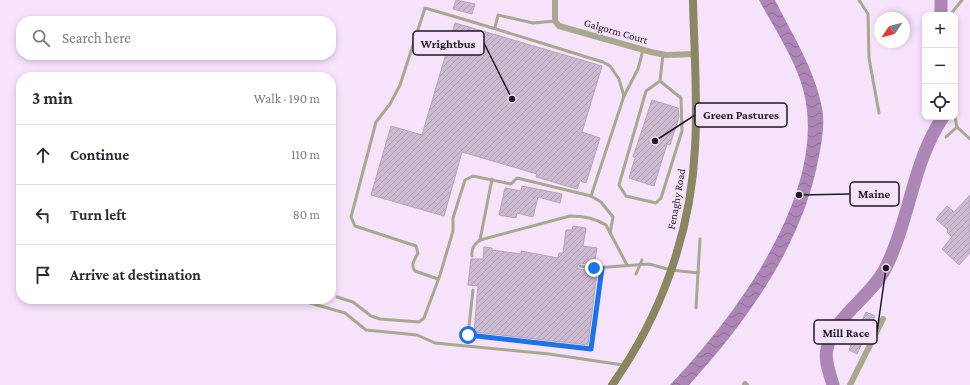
<!DOCTYPE html>
<html lang="en">
<head>
<meta charset="utf-8">
<style>
  :root { --surface:#fff; --page:#f2f2f3; --text:#2b2b33; --muted:#7c7c81; --line:#e1e1e2 }
  body { margin:0; font-family:"Crimson Pro",serif; background:var(--page); color:var(--text) }
  .controls { position:absolute; right:12px; top:12px; display:grid; overflow:hidden; border-radius:8px; box-shadow:0 2px 6px #0003 }
  .controls button { width:36px; height:36px; display:grid; place-items:center; padding:0; border:0; border-bottom:1px solid var(--line); background:var(--surface); color:var(--text); font:20px sans-serif }
  .compass { position:absolute; left:874px; top:12px; width:36px; height:36px; border-radius:50%; background:var(--surface); box-shadow:0 2px 6px #0003; rotate:235deg }
  .stop { position:absolute; width:12px; height:12px; margin:-9px; border:3px solid #1a73e8; border-radius:50%; background:#fff }
  .stop.end { background:#1a73e8; border-color:#fff; box-shadow:0 1px 4px #0008 }
  .list { margin:0; padding:0; list-style:none }
  h2 { display:flex; justify-content:space-between; align-items:center; height:52px; margin:0; padding:0 16px; font-size:17px }
  h2 small { font-size:13px; font-weight:400; color:var(--muted) }
  .list li { display:grid; grid-template-columns:26px 1fr auto; gap:12px; align-items:center; box-sizing:border-box; height:60px; padding:0 16px; border-top:1px solid var(--line) }
  .list b { display:block; font-size:15px; white-space:nowrap }
  .list em { font-size:13px; font-style:normal; color:var(--muted) }
  .icon { flex:none; width:22px; height:22px; fill:none; stroke:currentColor; stroke-width:2; stroke-linecap:round; stroke-linejoin:round }
  .map { position:relative; flex:none; width:970px; height:385px; overflow:hidden }
  .search { position:absolute; background:var(--surface); box-shadow:0 2px 6px #0003; left:16px; top:16px; width:320px; height:44px; display:flex; align-items:center; gap:10px; box-sizing:border-box; padding:0 14px; border-radius:16px; color:var(--muted); font-size:15px }
  .panel { position:absolute; background:var(--surface); box-shadow:0 2px 6px #0003; left:16px; top:72px; width:320px; height:232px; border-radius:16px }
  .map>svg:first-child { display:block }
</style>
</head>
<body>
<div class="map">
<svg width="970" height="385" viewBox="0 0 970 385">
  <defs>
    <pattern id="water-waves" width="16" height="10" patternUnits="userSpaceOnUse"><rect width="16" height="10" fill="#ac86b5"/><path d="M0 5q4-4 8 0t8 0" fill="none" stroke="#8b6d93"/></pattern>
    <pattern id="building-hatch" width="6" height="6" patternUnits="userSpaceOnUse"><rect width="6" height="6" fill="#ccbad1"/><path d="M-1 1l2-2M0 6l6-6M5 7l2-2" fill="none" stroke="#af9fb3"/></pattern>
  </defs>
  <rect width="100%" height="100%" fill="#f6e3fb"/>
  <path fill="url(#water-waves)" d="M 759,0 L 775,0 C 792,34 815,70 822,108 C 825,123 822,141 819,156 C 803,244 748,320 689,385 L 670,385 C 735,317 828,193 804,93 C 797,62 774,28 759,0 Z"/>
  <g fill="none" stroke-linecap="round" stroke-linejoin="round">
    <g stroke="#ac86b5" stroke-width="13">
      <path d="M 941,1 L 941,15"/>
      <path d="M 833,385 C 830,374 824,360 827,349 C 834,316 870,298 885,269 C 910,220 912,163 943,117"/>
    </g>
  </g>
  <g fill="url(#building-hatch)" stroke="#b5a3b9">
    <path d="M 456,0 L 475,4 L 472,14 L 453,9 Z"/>
    <path d="M 455,23 L 602,66 L 582,132 L 600,138 L 586,183 L 580,181 L 577,189 L 536,177 L 537,174 L 462,152 L 444,216 L 371,195 L 391,126 L 422,135 Z"/>
    <path d="M 652,100 L 678,108 L 679,117 L 670,145 L 667,144 L 654,186 L 629,178 L 635,158 L 633,157 Z"/>
    <path d="M 522,186 L 562,194 L 560,203 L 538,197 L 533,217 L 517,213 L 516,218 L 499,215 L 505,188 L 521,191 Z"/>
    <path d="M 970,195 L 970,253 L 959,265 L 942,249 L 952,237 L 947,232 L 948,230 L 936,219 L 947,206 L 954,212 Z"/>
    <path d="M 573,226 L 586,228 L 583,246 L 597,248 L 594,265 L 580,263 L 577,266 L 579,269 L 597,272 L 588,345 L 474,332 L 478,286 L 468,285 L 471,259 L 483,259 L 484,247 L 492,248 L 492,250 L 521,254 L 521,251 L 558,258 L 559,253 L 563,253 L 566,230 L 572,230 Z"/>
    <path d="M 866,312 L 875,316 L 870,327 L 866,325 L 860,338 L 852,334 L 857,325 L 859,327 Z"/>
    <path d="M 854,339 L 862,343 L 857,354 L 849,350 Z"/>
  </g>
  <g fill="none" stroke-linecap="round" stroke-linejoin="round">
    <g stroke="#a9a78e" stroke-width="3">
      <path d="M 859,0 L 868,14 L 869,58 L 879,113"/>
      <path d="M 950,15 L 962,0"/>
      <path d="M 495,28 L 498,15 L 533,23 L 555,21"/>
      <path d="M 660,81 L 681,98 L 682,131 L 661,198 L 656,203 L 626,196 L 619,185 L 646,91 L 660,81 L 663,54"/>
      <path d="M 955,90 L 955,112"/>
      <path d="M 624,96 L 638,69 L 643,50"/>
      <path d="M 955,117 L 957,127 L 970,139"/>
      <path d="M 946,137 L 957,127"/>
      <path d="M 480,240 L 492,179"/>
      <path d="M 472,256 C 471,248 475,244 480,240 L 570,216 C 583,216 595,218 606,225 L 627,265"/>
      <path d="M 580,266 L 594,268 L 649,264 L 671,270 L 698,273"/>
      <path d="M 636,274 L 642,260"/>
      <path d="M 438,279 L 415,271 C 410,265 415,259 418,253 L 416,246 L 355,226 L 351,217 L 376,122 L 390,104 L 400,85 L 425,8 C 485,25 544,44 603,62 L 610,66 L 619,79 L 624,96 L 591,196"/>
      <path d="M 473,290 L 468,335 L 591,349 L 602,267"/>
      <path d="M 337,297 L 353,302 L 371,316 L 380,319 L 419,322 L 424,318 L 440,275 L 453,231 L 453,218 L 465,180 L 473,176 L 511,184 L 517,178 L 591,196 L 601,202 L 613,217 L 610,233"/>
      <path d="M 296,299 L 345,313 L 366,330 L 417,335 L 435,343 L 549,354 L 623,365"/>
      <path d="M 696,308 L 700,239"/>
    </g>
    <g stroke="#a9a78e" stroke-width="6">
      <path d="M 555,0 L 555,21 L 559,26 L 651,52 L 666,55 L 694,54"/>
      <path d="M 745,384 L 746,385"/>
      <path d="M 850,385 L 883,319"/>
    </g>
    <path stroke="#898660" stroke-width="8" d="M 612,385 C 661,316 691,233 695,148 C 698,99 694,49 693,0"/>
  </g>
  <g fill="none" stroke-linecap="round" stroke-linejoin="round">
    <path stroke="#1a73e8" stroke-width="5" d="M 468,335 L 591,349 L 602,268 L 594,268"/>
  </g>
  <g text-anchor="middle" stroke-width="3.5" stroke-linejoin="round" paint-order="stroke">
    <g font-size="11" fill="#1f1921" stroke="#f6e3fb">
      <text transform="translate(616 31) rotate(16)" y="4">Galgorm Court</text>
      <text transform="translate(676 199) rotate(-80)" y="4">Fenaghy Road</text>
    </g>
  </g>
  <path fill="none" stroke="#1f1921" stroke-width="1.5" d="M512 99L484 43M655 141L695 115M799 195L850 194M886 268L877 332"/>
  <g fill="#1f1921" stroke="#f6e3fb" stroke-width="1.5">
    <circle cx="512" cy="99" r="4"/>
    <circle cx="655" cy="141" r="4"/>
    <circle cx="799" cy="195" r="4"/>
    <circle cx="886" cy="268" r="4"/>
  </g>
  <g fill="#f6e3fb" stroke="#1f1921" stroke-width="1.5">
    <rect x="413" y="31" width="71" height="24" rx="4"/>
    <rect x="695" y="103" width="92" height="24" rx="4"/>
    <rect x="850" y="182" width="49" height="24" rx="4"/>
    <rect x="814" y="320" width="63" height="24" rx="4"/>
  </g>
  <g font-size="12" text-anchor="middle" font-weight="bold" fill="#1f1921">
    <text x="448" y="48">Wrightbus</text>
    <text x="741" y="119">Green Pastures</text>
    <text x="874" y="198">Maine</text>
    <text x="846" y="337">Mill Race</text>
  </g>
</svg>
<div class="controls">
<button>+</button>
<button>−</button>
<button><svg class="icon" aria-label="locate" viewBox="0 0 24 24"><circle cx="12" cy="12" r="6"/><path d="M12 2v4M12 18v4M2 12h4M18 12h4"/></svg></button>
</div>
<svg class="compass" viewBox="-18 -18 36 36"><path d="M0-13l5 13h-10z" fill="#e53935"/><path d="M0 13l5-13h-10z" fill="#7c7c81"/></svg>
<div class="stop" style="left:468px;top:335px"></div>
<div class="stop end" style="left:594px;top:268px"></div>
<div class="search"><svg class="icon" aria-label="search" viewBox="0 0 24 24"><circle cx="10" cy="10" r="6"/><path d="M15 15l6 6"/></svg>Search here</div>
<section class="panel">
<h2>3 min<small>Walk · 190 m</small></h2>
<ul class="list">
<li><svg class="icon" aria-label="ahead" viewBox="0 0 24 24"><path d="M12 20V5M6 11l6-6 6 6"/></svg><div><b>Continue</b></div><em>110 m</em></li>
<li><svg class="icon" aria-label="left" viewBox="0 0 24 24"><path d="M17 20v-9H6M10 6l-5 5 5 5"/></svg><div><b>Turn left</b></div><em>80 m</em></li>
<li><svg class="icon" aria-label="arrive" viewBox="0 0 24 24"><path d="M6 21V4h12l-3 4 3 4H6"/></svg><div><b>Arrive at destination</b></div></li>
</ul>
</section>
</div>
</body>
</html>
